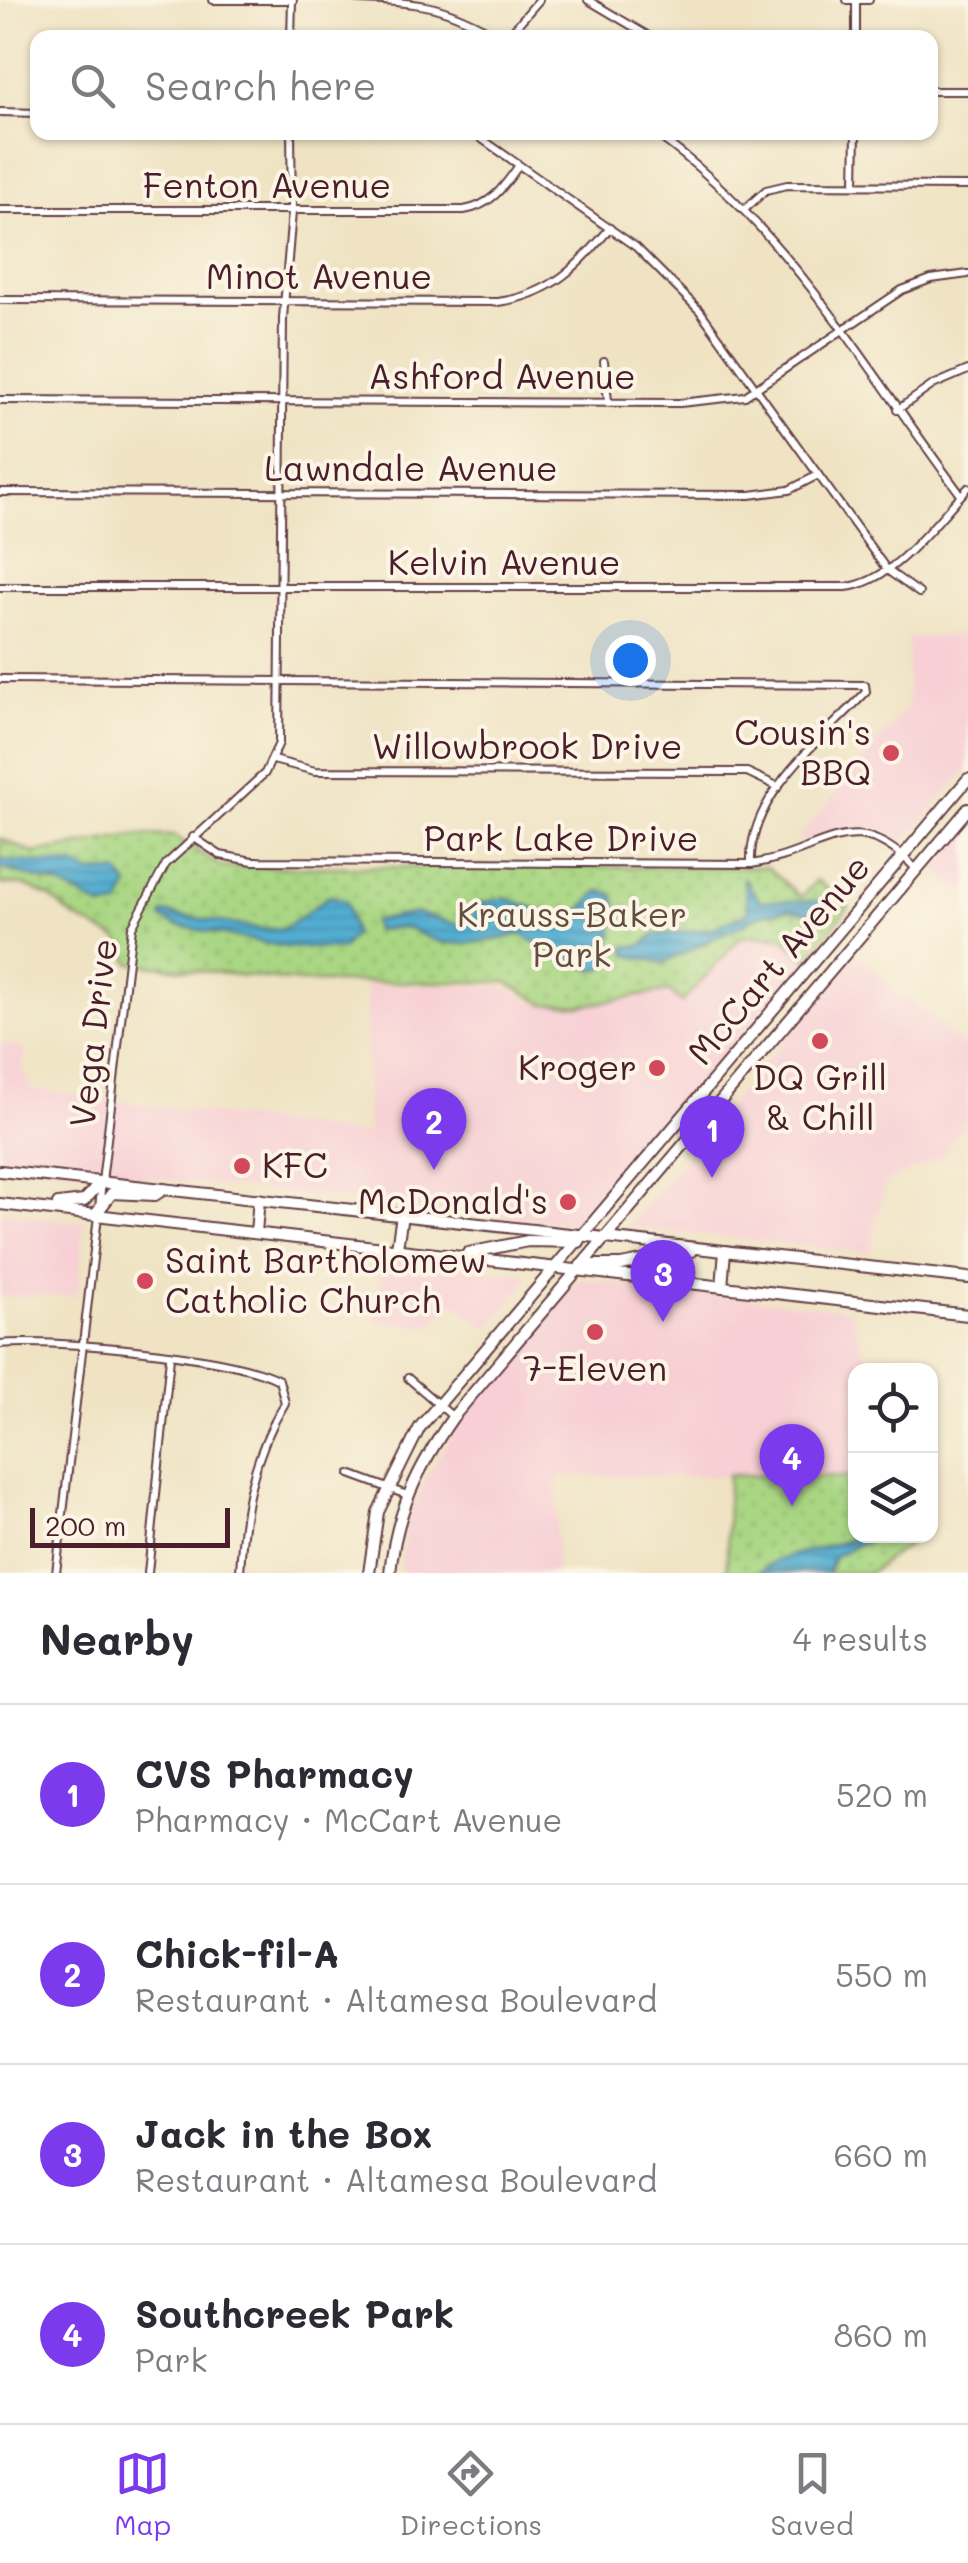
<!DOCTYPE html>
<html lang="en">
<head>
<meta charset="utf-8">
<style>
  :root { --surface:#fff; --page:#f2f2f3; --text:#2b2b33; --muted:#7c7c81; --line:#e1e1e2; --accent:#7c3aed }
  body { margin:0; font-family:Mali,sans-serif; background:var(--page); color:var(--text) }
  .controls { position:absolute; right:30px; bottom:30px; display:grid; overflow:hidden; border-radius:20px; box-shadow:0 2px 8px #0004 }
  .controls button { width:90px; height:90px; display:grid; place-items:center; padding:0; border:0; border-bottom:2px solid var(--line); background:var(--surface); color:var(--text); font:50px sans-serif }
  .scale { position:absolute; left:30px; bottom:25px; width:200px; box-sizing:border-box; padding-left:10px; border:5px solid #4a1f2b; border-top:0; font-size:28px; line-height:35px; white-space:nowrap; color:#4a1f2b; -webkit-text-stroke:8px #fcf5e5; paint-order:stroke }
  .you { position:absolute; left:630px; top:660px; width:35px; height:35px; margin:-25px; border:8px solid #fff; border-radius:50%; background:#1a73e8; box-shadow:0 0 0 15px #1a73e833 }
  .badge { display:grid; place-items:center; width:65px; height:65px; border-radius:50%; background:var(--accent); color:#fff; font-size:32px; font-weight:700 }
  .pin { position:absolute; translate:-50% -82px; filter:drop-shadow(0 2px 5px #0008) }
  .pin::after { content:''; position:absolute; top:52px; width:35px; height:30px; background:inherit; clip-path:polygon(0 0,100% 0,50% 100%) }
  .list { margin:0; padding:0; list-style:none }
  h2 { display:flex; justify-content:space-between; align-items:center; height:130px; margin:0; padding:0 40px; font-size:42px }
  h2 small { font-size:32px; font-weight:400; color:var(--muted) }
  .list li { display:grid; grid-template-columns:65px 1fr auto; gap:30px; align-items:center; box-sizing:border-box; height:180px; padding:0 40px; border-top:2px solid var(--line) }
  .list b { display:block; font-size:38px; white-space:nowrap }
  .list p { margin:0; font-size:32px; white-space:nowrap; color:var(--muted) }
  .list em { font-size:32px; font-style:normal; color:var(--muted) }
  .icon { flex:none; width:55px; height:55px; fill:none; stroke:currentColor; stroke-width:2; stroke-linecap:round; stroke-linejoin:round }
  .map { position:relative; flex:none; width:968px; height:1573px; overflow:hidden }
  .search { position:absolute; background:var(--surface); box-shadow:0 2px 8px #0004; left:30px; right:30px; top:30px; height:110px; display:flex; align-items:center; gap:25px; box-sizing:border-box; padding:0 35px; border-radius:20px; color:var(--muted); font-size:38px }
  .sheet { height:850px; background:var(--surface) }
  nav { display:flex; justify-content:space-around; align-items:center; box-sizing:border-box; height:140px; border-top:2px solid var(--line); background:var(--surface); font-size:28px; color:var(--muted) }
  nav a { display:grid; justify-items:center; gap:5px }
  nav .on { color:var(--accent) }
  .map>svg:first-child { display:block }
</style>
</head>
<body>
<div class="map">
<svg width="968" height="1573" viewBox="0 0 968 1573">
  <defs>
    <pattern id="green-dots" width="8" height="8" patternUnits="userSpaceOnUse" patternTransform="scale(2.5)"><rect width="8" height="8" fill="#aad784"/><path d="M2 2h.1M6 6h.1" fill="none" stroke="#94b872" stroke-width="1.8" stroke-linecap="round"/></pattern>
    <pattern id="water-rules" width="6" height="5" patternUnits="userSpaceOnUse" patternTransform="scale(2.5)"><rect width="6" height="5" fill="#53afd2"/><path d="M0 2.5h6" fill="none" stroke="#478eab"/></pattern>
  </defs>
  <rect width="100%" height="100%" fill="#fcf5e5"/>
  <filter id="ink" filterUnits="userSpaceOnUse"><feTurbulence type="fractalNoise" baseFrequency=".01" numOctaves="2"/><feDisplacementMap in="SourceGraphic" scale="20" xChannelSelector="R" yChannelSelector="G"/><feConvolveMatrix kernelMatrix="1 2 1 2 8 2 1 2 1" color-interpolation-filters="sRGB"/></filter>
  <filter id="wash" filterUnits="userSpaceOnUse"><feTurbulence type="fractalNoise" baseFrequency=".0048" numOctaves="4" result="noise"/><feDisplacementMap in="SourceGraphic" scale="40" xChannelSelector="R" yChannelSelector="G"/><feGaussianBlur stdDeviation="2.25" result="paint"/><feColorMatrix in="noise" values="0 0 0 0 0 0 0 0 0 0 0 0 0 0 0 0 0 1.4 0 .05"/><feComposite in="paint" operator="in"/></filter>
  <g filter="url(#wash)">
    <rect width="100%" height="100%" fill="#efe3c3"/>
    <g fill="#f7cfd4">
      <path d="M 968,635 L 968,768 L 903,844 L 887,831 L 856,826 L 795,843 L 907,707 L 908,637 Z"/>
      <path d="M 968,817 L 968,893 L 958,891 L 927,864 Z"/>
      <path d="M 742,936 L 783,937 L 807,959 L 579,1221 L 571,1224 L 0,1162 L 0,1043 L 26,1048 L 23,1071 L 31,1089 L 367,1135 L 366,985 L 503,986 L 530,1001 L 571,1008 L 669,991 L 682,1001 Z"/>
      <path d="M 856,954 L 968,1049 L 968,1120 L 941,1157 L 885,1183 L 870,1253 L 627,1227 Z"/>
      <path d="M 0,1213 L 84,1222 L 78,1295 L 0,1297 Z"/>
      <path d="M 382,1258 L 526,1274 L 526,1281 L 489,1329 L 453,1301 L 430,1327 L 374,1321 Z"/>
      <path d="M 579,1279 L 850,1310 L 871,1370 L 856,1370 L 855,1473 L 850,1477 L 557,1476 L 556,1573 L 400,1573 L 406,1519 L 430,1470 L 472,1406 Z"/>
    </g>
    <g fill="url(#green-dots)" stroke="#7a7b58" stroke-width="2.5">
      <path d="M 139,835 L 175,836 L 222,867 L 767,867 L 801,897 L 817,880 L 849,907 L 807,959 L 783,937 L 742,936 L 682,1002 L 669,991 L 579,1006 L 544,1004 L 507,982 L 301,982 L 130,963 L 119,940 L 74,917 L 50,897 L 24,885 L 0,884 L 0,838 L 33,853 Z"/>
      <path d="M 728,1475 L 855,1477 L 856,1536 L 920,1536 L 869,1573 L 727,1573 Z"/>
    </g>
    <g fill="url(#water-rules)" stroke="#4e677e" stroke-width="2.5">
      <path d="M 0,860 L 74,865 L 90,873 L 118,872 L 129,885 L 119,906 L 103,908 L 60,885 L 0,868 Z"/>
      <path d="M 743,877 L 760,901 L 824,901 L 822,915 L 789,909 L 763,914 L 664,963 L 627,955 L 626,947 L 642,945 L 655,935 L 711,929 L 749,912 Z"/>
      <path d="M 599,891 L 611,893 L 617,904 L 608,961 L 603,968 L 593,970 L 519,934 C 501,940 461,946 442,942 C 407,934 421,921 375,931 L 373,921 L 417,913 L 454,924 L 469,923 L 479,903 L 506,898 L 570,921 Z"/>
      <path d="M 329,896 L 346,901 L 354,934 L 342,949 L 285,947 L 175,925 L 162,918 L 164,913 L 263,929 L 286,928 Z"/>
      <path d="M 858,1536 L 876,1536 L 834,1556 L 828,1573 L 758,1573 C 789,1548 824,1552 858,1536 Z"/>
    </g>
  </g>
  <g filter="url(#ink)">
    <g fill="none" stroke-linecap="round" stroke-linejoin="round">
      <g stroke="#633c42" stroke-width="10">
        <g id="minor">
          <path d="M 213,0 L 293,0"/>
          <path d="M 359,0 C 424,2 445,6 502,38"/>
          <path d="M 588,0 L 652,38"/>
          <path d="M 847,0 L 869,0"/>
          <path d="M 856,0 L 856,38"/>
          <path d="M 291,38 L 292,0"/>
          <path d="M 506,38 L 539,0"/>
          <path d="M 930,91 L 968,91"/>
          <path d="M 0,112 L 38,113"/>
          <path d="M 472,132 L 636,247 L 700,311 L 887,570 L 919,593"/>
          <path d="M 653,132 C 785,225 866,368 961,495"/>
          <path d="M 855,184 L 856,132"/>
          <path d="M 745,209 L 766,190 L 787,185 L 968,186"/>
          <path d="M 0,210 L 464,210 C 490,206 503,188 517,168"/>
          <path d="M 0,300 L 498,302 C 550,295 578,267 610,228"/>
          <path d="M 604,361 L 608,401"/>
          <path d="M 0,400 L 680,403 L 745,396 L 902,290 L 931,279 L 968,274"/>
          <path d="M 897,410 L 933,385 L 968,370"/>
          <path d="M 0,492 L 750,495 L 789,490 L 818,475"/>
          <path d="M 0,587 L 846,587 C 895,582 935,521 968,488"/>
          <path d="M 0,679 L 865,685 L 866,692 C 822,739 748,795 751,864"/>
          <path d="M 273,760 L 315,771 L 747,772 L 779,787"/>
          <path d="M 193,837 L 220,855 L 253,861 L 751,864 C 824,854 852,801 917,870"/>
          <path d="M 0,1344 C 57,1339 231,1355 279,1380 L 285,1403 C 252,1457 243,1511 240,1573"/>
          <path d="M 408,1378 L 453,1417"/>
          <path d="M 350,1474 L 407,1495"/>
          <path d="M 56,1573 L 132,927 L 166,864 L 265,773 L 279,743 L 283,318 L 292,212 L 291,132"/>
          <path d="M 148,1573 L 170,1357"/>
        </g>
      </g>
      <g stroke="#633c42" stroke-width="14">
        <g id="secondary">
          <path d="M 0,1171 L 968,1278"/>
          <path d="M 0,1204 L 968,1315"/>
          <path d="M 58,1204 L 84,1201 L 101,1182"/>
          <path d="M 96,1214 L 112,1193 L 155,1195 L 164,1189"/>
          <path d="M 256,1232 L 259,1199"/>
          <path d="M 397,1248 L 402,1215"/>
          <path d="M 468,1253 L 528,1241 L 579,1242"/>
          <path d="M 581,1265 L 621,1265 L 692,1251"/>
          <path d="M 722,1287 L 725,1251"/>
          <path d="M 369,1573 L 378,1512 L 420,1427 L 968,779"/>
          <path d="M 390,1573 C 396,1512 418,1467 453,1417 L 968,809"/>
        </g>
      </g>
      <use href="#minor" stroke="#fff" stroke-width="6"/>
      <use href="#secondary" stroke="#fff" stroke-width="10"/>
    </g>
  </g>
  <g fill="#d1495b" stroke="#fcf5e5" stroke-width="4">
    <circle cx="891" cy="753" r="10"/>
    <circle cx="820" cy="1041" r="10"/>
    <circle cx="657" cy="1068" r="10"/>
    <circle cx="242" cy="1166" r="10"/>
    <circle cx="568" cy="1202" r="10"/>
    <circle cx="145" cy="1281" r="10"/>
    <circle cx="595" cy="1332" r="10"/>
  </g>
  <g text-anchor="middle" stroke-width="8" stroke-linejoin="round" paint-order="stroke">
    <g font-size="35" fill="#4a1f2b" stroke="#fcf5e5">
      <text x="267" y="198">Fenton Avenue</text>
      <text x="319" y="289">Minot Avenue</text>
      <text x="502" y="389">Ashford Avenue</text>
      <text x="411" y="481">Lawndale Avenue</text>
      <text x="504" y="575">Kelvin Avenue</text>
      <text x="527" y="759">Willowbrook Drive</text>
      <text x="561" y="851">Park Lake Drive</text>
      <text transform="translate(779 960) rotate(-50)" y="12">McCart Avenue</text>
      <text transform="translate(94 1033) rotate(-83)" y="12">Vega Drive</text>
    </g>
    <g font-size="35" fill="#4a1f2b" stroke="#fcf5e5" text-anchor="end">
      <text x="871" y="745">Cousin's<tspan x="871" dy="40">BBQ</tspan></text>
      <text x="637" y="1080">Kroger</text>
      <text x="820" y="1090" text-anchor="middle">DQ Grill<tspan x="820" dy="40">&amp; Chill</tspan></text>
      <text x="262" y="1178" text-anchor="start">KFC</text>
      <text x="548" y="1214">McDonald's</text>
      <text x="165" y="1273" text-anchor="start">Saint Bartholomew<tspan x="165" dy="40">Catholic Church</tspan></text>
      <text x="595" y="1381" text-anchor="middle">7-Eleven</text>
    </g>
    <g font-size="35" fill="#624d41" stroke="#fcf5e5">
      <text x="572" y="927">Krauss-Baker<tspan x="572" dy="40">Park</tspan></text>
    </g>
  </g>
</svg>
<div class="controls">
<button><svg class="icon" aria-label="locate" viewBox="0 0 24 24"><circle cx="12" cy="12" r="6"/><path d="M12 2v4M12 18v4M2 12h4M18 12h4"/></svg></button>
<button><svg class="icon" aria-label="layers" viewBox="0 0 24 24"><path d="M12 4l9 5-9 5-9-5zM3 14l9 5 9-5"/></svg></button>
</div>
<div class="scale">200 m</div>
<div class="you"></div>
<div class="pin badge" style="left:712px;top:1178px">1</div>
<div class="pin badge" style="left:434px;top:1170px">2</div>
<div class="pin badge" style="left:663px;top:1322px">3</div>
<div class="pin badge" style="left:792px;top:1506px">4</div>
<div class="search"><svg class="icon" aria-label="search" viewBox="0 0 24 24"><circle cx="10" cy="10" r="6"/><path d="M15 15l6 6"/></svg>Search here</div>
</div>
<section class="sheet">
<h2>Nearby<small>4 results</small></h2>
<ul class="list">
<li><span class="badge">1</span><div><b>CVS Pharmacy</b><p>Pharmacy · McCart Avenue</p></div><em>520 m</em></li>
<li><span class="badge">2</span><div><b>Chick-fil-A</b><p>Restaurant · Altamesa Boulevard</p></div><em>550 m</em></li>
<li><span class="badge">3</span><div><b>Jack in the Box</b><p>Restaurant · Altamesa Boulevard</p></div><em>660 m</em></li>
<li><span class="badge">4</span><div><b>Southcreek Park</b><p>Park</p></div><em>860 m</em></li>
</ul>
</section>
<nav>
<a class="on"><svg class="icon" aria-label="map" viewBox="0 0 24 24"><path d="M3 6l6-2 6 2 6-2v14l-6 2-6-2-6 2zM9 4v14M15 6v14"/></svg>Map</a>
<a><svg class="icon" aria-label="directions" viewBox="0 0 24 24"><path d="M12 3l9 9-9 9-9-9zM9 14v-3h6M13 9l2 2-2 2"/></svg>Directions</a>
<a><svg class="icon" aria-label="saved" viewBox="0 0 24 24"><path d="M7 4h10v16l-5-4-5 4z"/></svg>Saved</a>
</nav>
</body>
</html>
